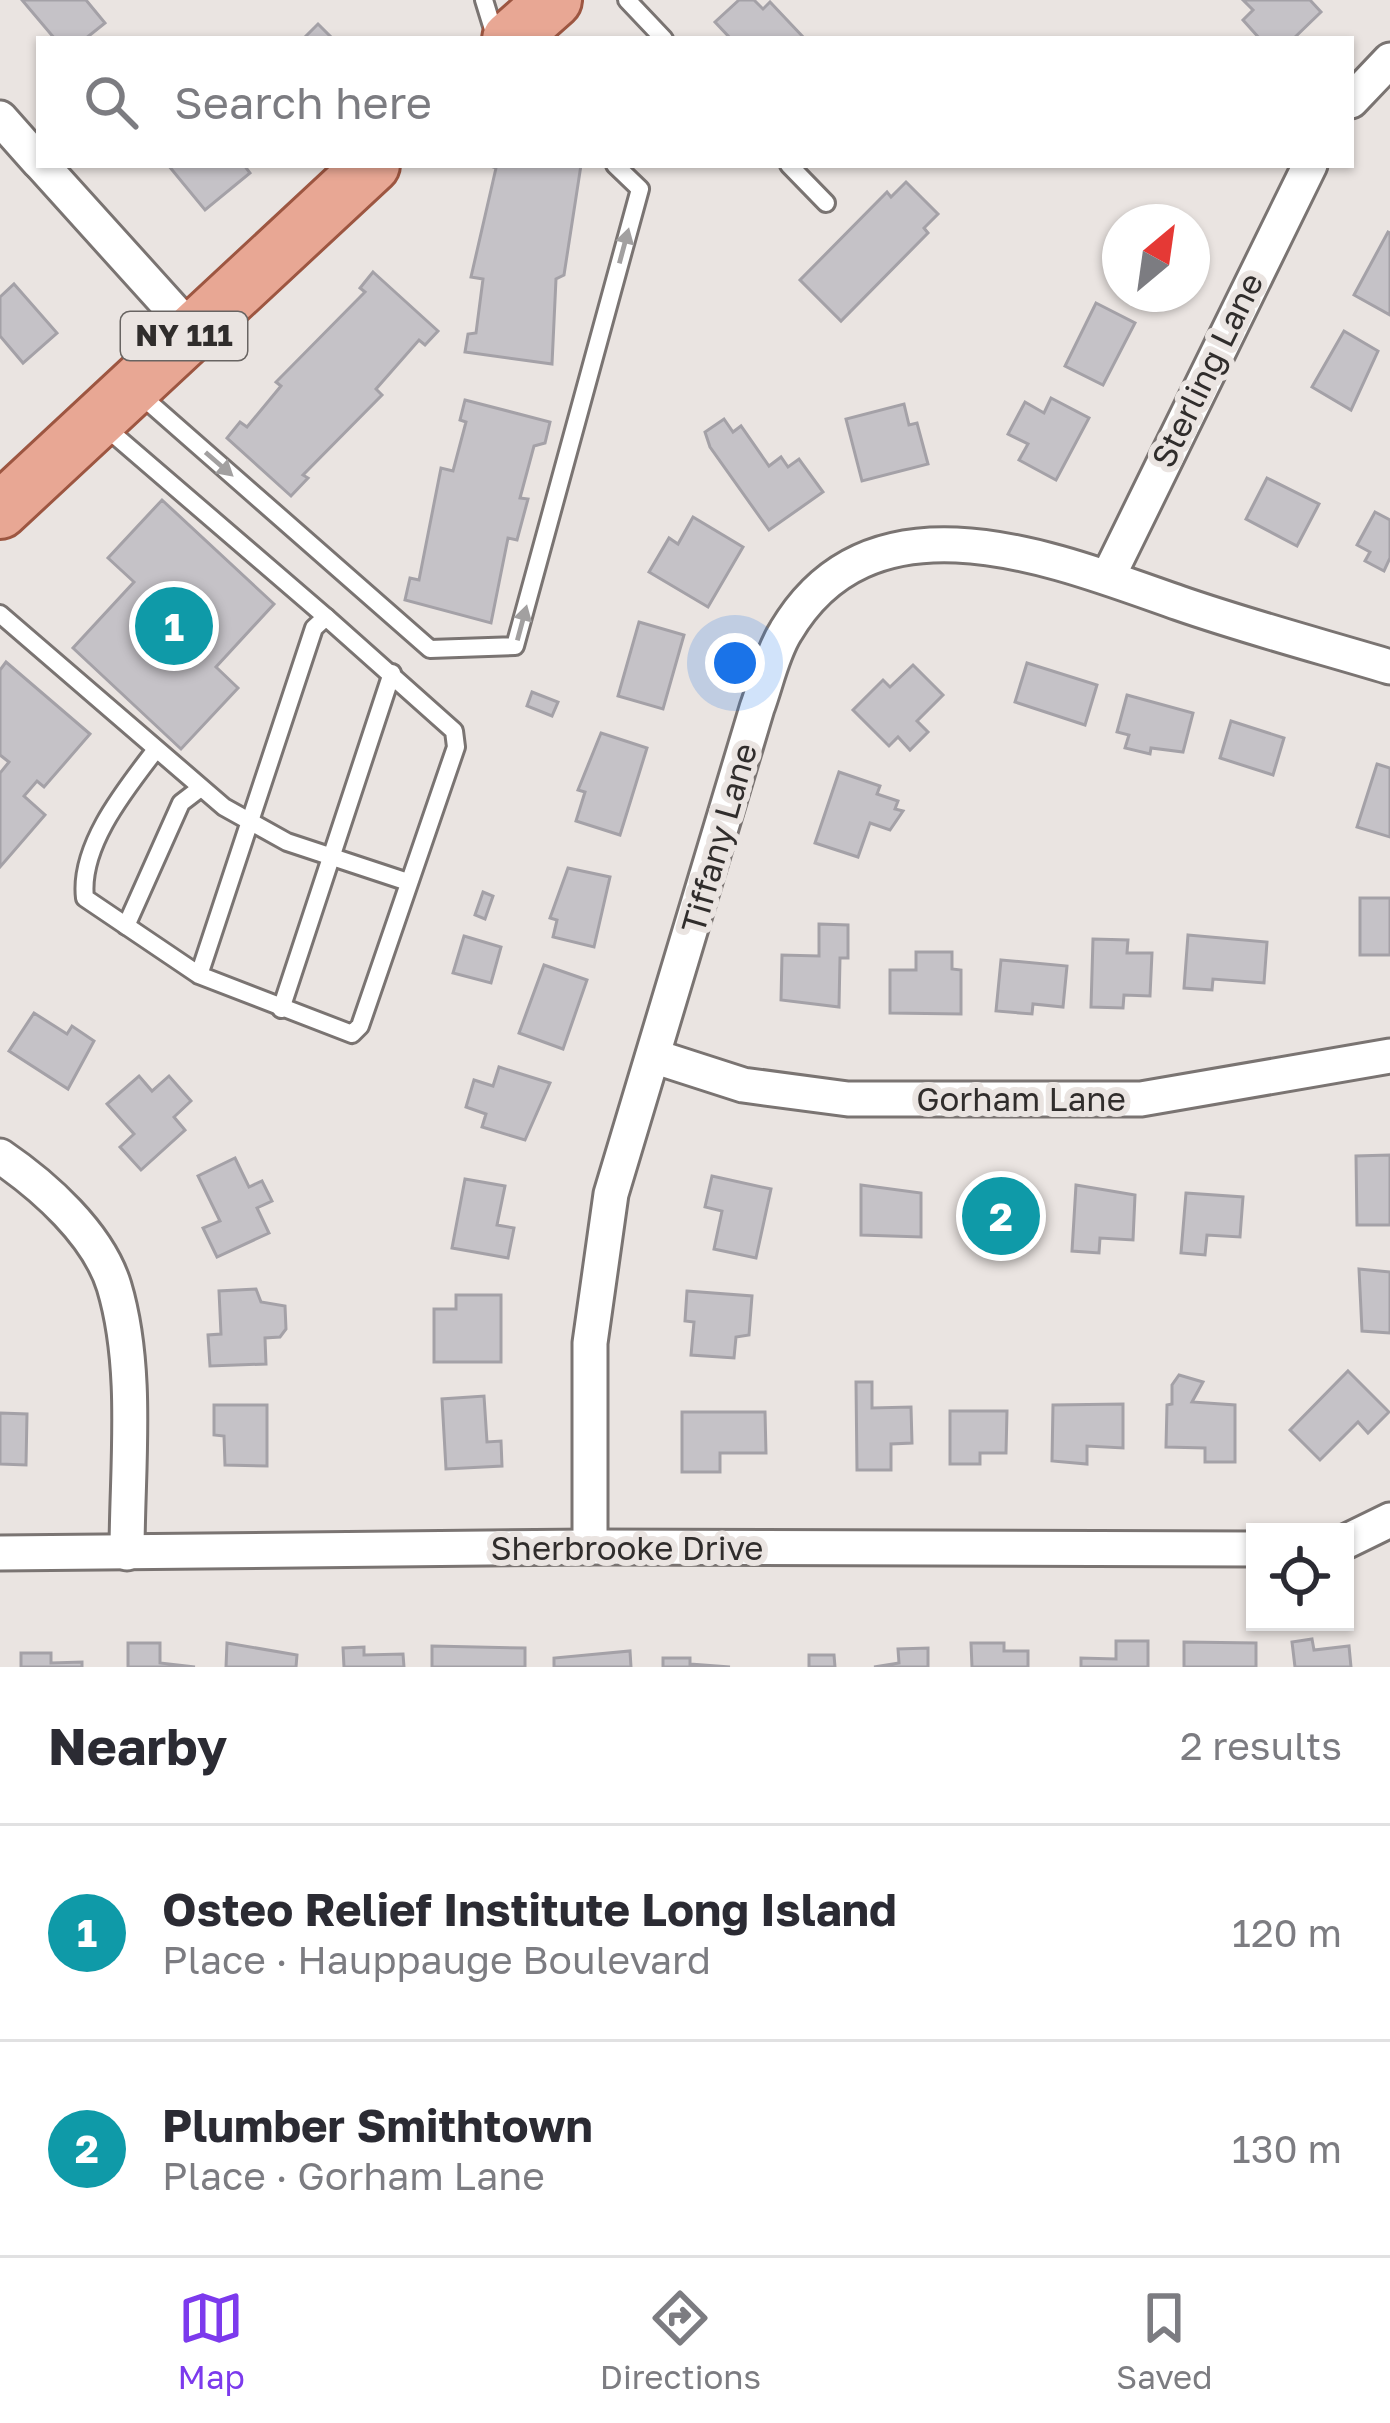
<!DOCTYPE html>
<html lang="en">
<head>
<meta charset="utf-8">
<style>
  :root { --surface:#fff; --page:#f2f2f3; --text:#2b2b33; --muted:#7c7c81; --line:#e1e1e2; --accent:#7c3aed }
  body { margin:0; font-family:"Golos Text",sans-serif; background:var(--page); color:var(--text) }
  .controls { position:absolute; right:36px; bottom:36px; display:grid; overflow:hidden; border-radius:0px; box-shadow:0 3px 9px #0004 }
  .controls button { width:108px; height:108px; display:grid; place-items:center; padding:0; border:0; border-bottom:3px solid var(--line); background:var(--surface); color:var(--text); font:60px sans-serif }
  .compass { position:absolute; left:1102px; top:204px; width:108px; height:108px; border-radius:50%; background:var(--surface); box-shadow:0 3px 9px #0004; rotate:29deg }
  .you { position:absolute; left:735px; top:663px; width:42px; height:42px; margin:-30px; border:9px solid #fff; border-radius:50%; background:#1a73e8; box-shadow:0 0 0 18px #1a73e833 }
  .badge { display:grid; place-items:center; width:78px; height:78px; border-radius:50%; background:var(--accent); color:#fff; font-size:39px; font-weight:700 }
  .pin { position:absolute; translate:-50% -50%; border:6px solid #fff; box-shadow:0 3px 12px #0006 }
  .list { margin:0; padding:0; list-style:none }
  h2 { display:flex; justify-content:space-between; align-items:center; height:156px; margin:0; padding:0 48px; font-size:51px }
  h2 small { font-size:39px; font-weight:400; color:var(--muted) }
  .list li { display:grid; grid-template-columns:78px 1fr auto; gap:36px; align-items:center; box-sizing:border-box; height:216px; padding:0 48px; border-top:3px solid var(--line) }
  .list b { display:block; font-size:45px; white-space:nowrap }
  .list p { margin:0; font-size:39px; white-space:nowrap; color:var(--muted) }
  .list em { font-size:39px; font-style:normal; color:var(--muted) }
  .icon { flex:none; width:66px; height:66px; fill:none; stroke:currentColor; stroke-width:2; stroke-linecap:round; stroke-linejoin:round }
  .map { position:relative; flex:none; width:1390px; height:1667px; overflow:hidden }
  .search { position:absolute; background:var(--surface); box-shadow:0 3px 9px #0004; left:36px; right:36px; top:36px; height:132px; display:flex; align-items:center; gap:30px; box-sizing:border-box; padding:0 42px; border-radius:0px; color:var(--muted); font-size:45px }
  .sheet { height:588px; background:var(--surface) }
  nav { display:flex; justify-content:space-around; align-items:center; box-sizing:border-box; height:168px; border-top:3px solid var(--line); background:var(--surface); font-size:33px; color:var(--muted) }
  nav a { display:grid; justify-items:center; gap:6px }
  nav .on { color:var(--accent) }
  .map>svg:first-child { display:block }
</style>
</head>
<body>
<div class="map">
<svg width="1390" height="1667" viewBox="0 0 1390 1667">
  <rect width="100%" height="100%" fill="#eae4e1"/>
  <g fill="#c5c2c7" stroke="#a4a1a7" stroke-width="3">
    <path d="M 22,0 L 86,0 L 105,23 L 85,39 L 55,39 Z"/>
    <path d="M 739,0 L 754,0 L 763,9 L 770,2 L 805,39 L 731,39 L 715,22 Z"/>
    <path d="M 1243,0 L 1310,0 L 1321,12 L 1293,39 L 1260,39 L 1243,20 L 1253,10 Z"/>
    <path d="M 318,24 L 333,39 L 303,39 Z"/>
    <path d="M 168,165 L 244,165 L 250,173 L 205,210 Z"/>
    <path d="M 581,165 L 564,275 L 556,279 L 552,364 L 465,352 L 468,334 L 476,333 L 483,279 L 471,277 L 496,168 L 488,165 Z"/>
    <path d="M 906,182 L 938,214 L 924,228 L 928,233 L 841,321 L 800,280 L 887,192 L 891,197 Z"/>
    <path d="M 1388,232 L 1390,233 L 1390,315 L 1354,295 Z"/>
    <path d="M 373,272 L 438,331 L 425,345 L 419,340 L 376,389 L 382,395 L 303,475 L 308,478 L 291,496 L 227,438 L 240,422 L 247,427 L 281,386 L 276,382 L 365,292 L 360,288 Z"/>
    <path d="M 14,284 L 57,333 L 23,363 L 0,336 L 0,297 Z"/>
    <path d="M 1096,303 L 1135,323 L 1103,385 L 1065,366 Z"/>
    <path d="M 1344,331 L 1378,351 L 1351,410 L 1312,387 Z"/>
    <path d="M 1051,398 L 1089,418 L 1056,480 L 1019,460 L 1028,444 L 1008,434 L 1025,402 L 1044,413 Z"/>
    <path d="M 465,400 L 550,422 L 545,443 L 534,446 L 520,498 L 528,499 L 517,540 L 508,538 L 491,623 L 405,600 L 410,578 L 419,580 L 441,468 L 453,471 L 466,422 L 460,420 Z"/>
    <path d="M 904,404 L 909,425 L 917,423 L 928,464 L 862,481 L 846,419 Z"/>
    <path d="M 724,419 L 733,432 L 741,426 L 769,466 L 781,457 L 788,467 L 799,459 L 823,492 L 769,530 L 710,447 L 705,432 Z"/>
    <path d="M 1267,478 L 1319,504 L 1297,546 L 1246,519 Z"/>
    <path d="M 162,500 L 274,604 L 216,667 L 238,688 L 181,749 L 73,648 L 134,582 L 108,558 Z"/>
    <path d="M 1375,512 L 1390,520 L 1390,558 L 1384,571 L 1365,561 L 1370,552 L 1357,545 Z"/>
    <path d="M 693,517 L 743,547 L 708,607 L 649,572 L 669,538 L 678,544 Z"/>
    <path d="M 639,622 L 684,635 L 663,709 L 618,696 Z"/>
    <path d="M 6,662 L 90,734 L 44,787 L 37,781 L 24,796 L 45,815 L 0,867 L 0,773 L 9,762 L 0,755 L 0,670 Z"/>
    <path d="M 1027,663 L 1097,685 L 1085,725 L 1015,702 Z"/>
    <path d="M 913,665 L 943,695 L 917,721 L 928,732 L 910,750 L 898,737 L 889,746 L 853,710 L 883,680 L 890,687 Z"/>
    <path d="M 532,692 L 558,702 L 552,716 L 527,706 Z"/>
    <path d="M 1127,695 L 1193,713 L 1183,752 L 1151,748 L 1150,754 L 1125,748 L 1129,735 L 1117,732 Z"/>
    <path d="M 1231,721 L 1284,738 L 1273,775 L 1220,758 Z"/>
    <path d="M 601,733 L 647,748 L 620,835 L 576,821 L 585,792 L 578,790 Z"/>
    <path d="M 1377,764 L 1390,768 L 1390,837 L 1357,827 Z"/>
    <path d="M 839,772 L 880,786 L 877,794 L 898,801 L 895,809 L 903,811 L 890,830 L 870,823 L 858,857 L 815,843 Z"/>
    <path d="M 568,868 L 610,877 L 594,947 L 553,937 L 557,920 L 550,918 Z"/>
    <path d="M 483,892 L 493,896 L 485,919 L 475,915 Z"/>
    <rect x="1360" y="898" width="30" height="57"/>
    <path d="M 819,924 L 848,925 L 848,958 L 840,958 L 839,1007 L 781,1000 L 782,955 L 819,956 Z"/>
    <path d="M 1188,935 L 1267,942 L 1264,983 L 1213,979 L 1212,990 L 1184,988 Z"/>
    <path d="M 464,936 L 501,947 L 491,983 L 453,973 Z"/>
    <path d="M 1093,939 L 1128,940 L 1127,953 L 1152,953 L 1150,996 L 1124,995 L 1123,1008 L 1091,1007 Z"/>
    <path d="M 916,952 L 952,952 L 952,969 L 961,970 L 961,1014 L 890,1013 L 890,970 L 916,970 Z"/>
    <path d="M 1001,960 L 1067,966 L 1063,1007 L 1033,1004 L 1032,1014 L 996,1011 Z"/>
    <path d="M 544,965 L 587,980 L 563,1049 L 519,1033 Z"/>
    <path d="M 34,1013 L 67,1034 L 72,1026 L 94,1041 L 68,1089 L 9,1051 Z"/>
    <path d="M 499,1067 L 550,1083 L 525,1140 L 482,1127 L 486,1114 L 466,1107 L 474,1080 L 493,1086 Z"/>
    <path d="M 139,1076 L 152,1091 L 169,1076 L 191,1101 L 174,1117 L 185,1130 L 141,1170 L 120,1147 L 134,1134 L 107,1104 Z"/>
    <path d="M 1390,1155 L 1390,1225 L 1357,1225 L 1356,1156 Z"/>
    <path d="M 235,1158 L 249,1187 L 262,1181 L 272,1201 L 257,1208 L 269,1233 L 217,1257 L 203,1228 L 220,1221 L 198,1176 Z"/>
    <path d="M 712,1176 L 771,1189 L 756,1258 L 714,1249 L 722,1211 L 705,1207 Z"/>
    <path d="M 465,1179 L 505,1186 L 497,1225 L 514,1228 L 508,1258 L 452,1248 Z"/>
    <path d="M 861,1185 L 921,1193 L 921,1237 L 861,1235 Z"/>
    <path d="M 1076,1185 L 1135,1195 L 1133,1240 L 1100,1238 L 1099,1253 L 1072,1251 Z"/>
    <path d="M 1026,1192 L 1027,1238 L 993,1239 L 993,1249 L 977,1249 L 976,1194 Z"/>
    <path d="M 1186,1193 L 1243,1197 L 1240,1237 L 1207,1235 L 1205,1255 L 1181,1253 Z"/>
    <path d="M 1359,1269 L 1390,1272 L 1390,1333 L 1362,1331 Z"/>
    <path d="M 256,1289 L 261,1302 L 285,1306 L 286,1329 L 280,1337 L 265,1338 L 266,1364 L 210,1366 L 208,1335 L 221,1334 L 219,1291 Z"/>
    <path d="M 687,1291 L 752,1296 L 749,1335 L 736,1337 L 734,1358 L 691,1355 L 694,1322 L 685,1321 Z"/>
    <path d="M 456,1295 L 501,1295 L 501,1362 L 434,1362 L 434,1309 L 456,1309 Z"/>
    <path d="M 1348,1371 L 1389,1412 L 1368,1433 L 1358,1422 L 1320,1460 L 1290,1430 Z"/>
    <path d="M 1179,1375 L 1203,1382 L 1192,1402 L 1235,1405 L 1235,1462 L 1205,1462 L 1205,1448 L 1166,1447 L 1167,1405 L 1172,1404 L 1172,1385 Z"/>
    <path d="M 856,1382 L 872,1382 L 872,1408 L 911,1407 L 912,1443 L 891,1444 L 891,1470 L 857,1470 Z"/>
    <path d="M 484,1396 L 487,1442 L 501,1441 L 502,1466 L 446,1469 L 442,1399 Z"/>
    <path d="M 1123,1404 L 1123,1448 L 1087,1446 L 1087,1464 L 1052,1461 L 1053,1405 Z"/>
    <path d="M 214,1405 L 267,1405 L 267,1466 L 225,1465 L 224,1436 L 214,1435 Z"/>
    <path d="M 950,1411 L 1007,1411 L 1006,1453 L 980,1453 L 980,1464 L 950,1464 Z"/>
    <path d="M 682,1412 L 765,1412 L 766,1453 L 720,1453 L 720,1472 L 682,1472 Z"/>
    <path d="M 0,1413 L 27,1414 L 26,1465 L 0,1464 Z"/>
    <path d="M 1312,1639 L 1314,1650 L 1349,1646 L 1351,1667 L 1295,1667 L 1292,1642 Z"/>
    <path d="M 1116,1641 L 1148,1641 L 1148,1667 L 1081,1667 L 1081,1658 L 1116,1659 Z"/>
    <path d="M 1184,1642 L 1256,1643 L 1256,1667 L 1184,1667 Z"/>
    <path d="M 128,1643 L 160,1643 L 160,1663 L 195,1667 L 128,1667 Z"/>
    <path d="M 227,1643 L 297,1655 L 296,1667 L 226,1667 Z"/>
    <path d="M 971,1643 L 1004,1643 L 1004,1651 L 1028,1651 L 1028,1667 L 972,1667 Z"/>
    <path d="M 432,1646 L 525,1648 L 525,1667 L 432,1667 Z"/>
    <path d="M 364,1647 L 364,1655 L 403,1654 L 404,1667 L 344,1667 L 343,1648 Z"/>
    <path d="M 928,1648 L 928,1667 L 874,1667 L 899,1663 L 898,1649 Z"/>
    <path d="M 630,1651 L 631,1667 L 554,1667 L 554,1658 Z"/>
    <path d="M 21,1653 L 51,1653 L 51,1663 L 82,1662 L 82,1667 L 21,1667 Z"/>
    <path d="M 809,1655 L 834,1655 L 835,1667 L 809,1667 Z"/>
    <path d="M 663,1658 L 690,1658 L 690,1664 L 730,1667 L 663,1667 Z"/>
  </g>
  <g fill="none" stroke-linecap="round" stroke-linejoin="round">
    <g stroke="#7a7472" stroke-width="22">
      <g id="service">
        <path d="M 484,0 L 496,39"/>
        <path d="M 627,0 L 664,39"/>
        <path d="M 789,165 L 826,203"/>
        <path d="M 136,391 L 430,649 L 515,646 L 640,189 L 615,165"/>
        <path d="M 104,426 L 326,617"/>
        <path d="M 0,614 L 224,807 L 287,842 L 408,882"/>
        <path d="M 154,752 C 124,791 79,847 85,898 L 199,975 L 352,1034 L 360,1026 L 456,747 L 454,731 L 326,617 L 314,628 L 199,975"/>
        <path d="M 126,926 L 181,803 L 198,790"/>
        <path d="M 281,1009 L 392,673"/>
      </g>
    </g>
    <g stroke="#7a7472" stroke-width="39">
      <g id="minor">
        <path d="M 1351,101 L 1390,60"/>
        <path d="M 0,118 L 39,162"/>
        <path d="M 42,165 L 191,330"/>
        <path d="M 1108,577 L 1310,165"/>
        <path d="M 653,1056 L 743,1085 L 848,1099 L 1141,1099 L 1390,1056"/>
        <path d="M 0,1156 C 44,1186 98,1234 114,1286 C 139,1369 127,1468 127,1553"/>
        <path d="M 1345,1542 L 1390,1520"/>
        <path d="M 590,1547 L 590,1343 L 611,1194 L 757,708 C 766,684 772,653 786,631 C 873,484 1056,560 1179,603 C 1248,627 1320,646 1390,667"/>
        <path d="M 0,1553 L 590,1547 L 1255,1549"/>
      </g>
    </g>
    <g stroke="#9d5641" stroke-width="60">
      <g id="primary">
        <path d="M 510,39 L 554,0"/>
        <path d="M 0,511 L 372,165"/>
      </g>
    </g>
    <use href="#service" stroke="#fff" stroke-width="16"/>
    <use href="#minor" stroke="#fff" stroke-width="33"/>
    <use href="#primary" stroke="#e8a794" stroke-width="54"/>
  </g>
  <defs><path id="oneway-solid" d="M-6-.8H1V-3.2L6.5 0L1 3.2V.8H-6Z" transform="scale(3)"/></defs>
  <g fill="#a2a0a0">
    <use href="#oneway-solid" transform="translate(624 246) rotate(-75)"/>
    <use href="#oneway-solid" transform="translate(219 464) rotate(41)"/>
    <use href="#oneway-solid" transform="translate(522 623) rotate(-75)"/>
  </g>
  <g text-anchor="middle" stroke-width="12" stroke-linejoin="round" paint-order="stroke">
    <rect fill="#eae4e1" stroke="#686462" stroke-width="3" x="121" y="312" width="126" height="48" rx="9"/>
    <g font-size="30" font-weight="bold" fill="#302d2c">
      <text x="184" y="346">NY 111</text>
    </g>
    <g font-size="33" fill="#302d2c" stroke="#eae4e1">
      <text transform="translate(1207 370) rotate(-64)" y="12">Sterling Lane</text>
      <text transform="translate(719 838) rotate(-74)" y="12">Tiffany Lane</text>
      <text x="1021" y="1111">Gorham Lane</text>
      <text x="627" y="1560">Sherbrooke Drive</text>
    </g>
  </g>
</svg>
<div class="controls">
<button><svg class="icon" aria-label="locate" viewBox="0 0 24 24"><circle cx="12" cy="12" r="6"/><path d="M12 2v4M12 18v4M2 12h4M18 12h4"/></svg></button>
</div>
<svg class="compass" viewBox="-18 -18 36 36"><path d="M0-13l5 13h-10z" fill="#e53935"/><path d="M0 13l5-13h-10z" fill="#7c7c81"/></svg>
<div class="you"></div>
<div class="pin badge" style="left:174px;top:626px;background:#0f9aa8">1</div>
<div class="pin badge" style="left:1001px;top:1216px;background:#0f9aa8">2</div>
<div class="search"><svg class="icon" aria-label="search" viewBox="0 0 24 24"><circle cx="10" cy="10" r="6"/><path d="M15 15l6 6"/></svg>Search here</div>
</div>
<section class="sheet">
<h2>Nearby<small>2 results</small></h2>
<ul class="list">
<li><span class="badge" style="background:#0f9aa8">1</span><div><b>Osteo Relief Institute Long Island</b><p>Place · Hauppauge Boulevard</p></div><em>120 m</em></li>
<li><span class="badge" style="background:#0f9aa8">2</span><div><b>Plumber Smithtown</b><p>Place · Gorham Lane</p></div><em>130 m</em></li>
</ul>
</section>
<nav>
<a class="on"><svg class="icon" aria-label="map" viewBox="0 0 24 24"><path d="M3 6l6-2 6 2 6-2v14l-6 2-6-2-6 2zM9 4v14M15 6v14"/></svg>Map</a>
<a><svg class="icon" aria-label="directions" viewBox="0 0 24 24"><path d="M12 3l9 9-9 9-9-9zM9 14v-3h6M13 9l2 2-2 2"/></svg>Directions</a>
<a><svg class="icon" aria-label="saved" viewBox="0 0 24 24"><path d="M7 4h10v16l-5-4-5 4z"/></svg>Saved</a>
</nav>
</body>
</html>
